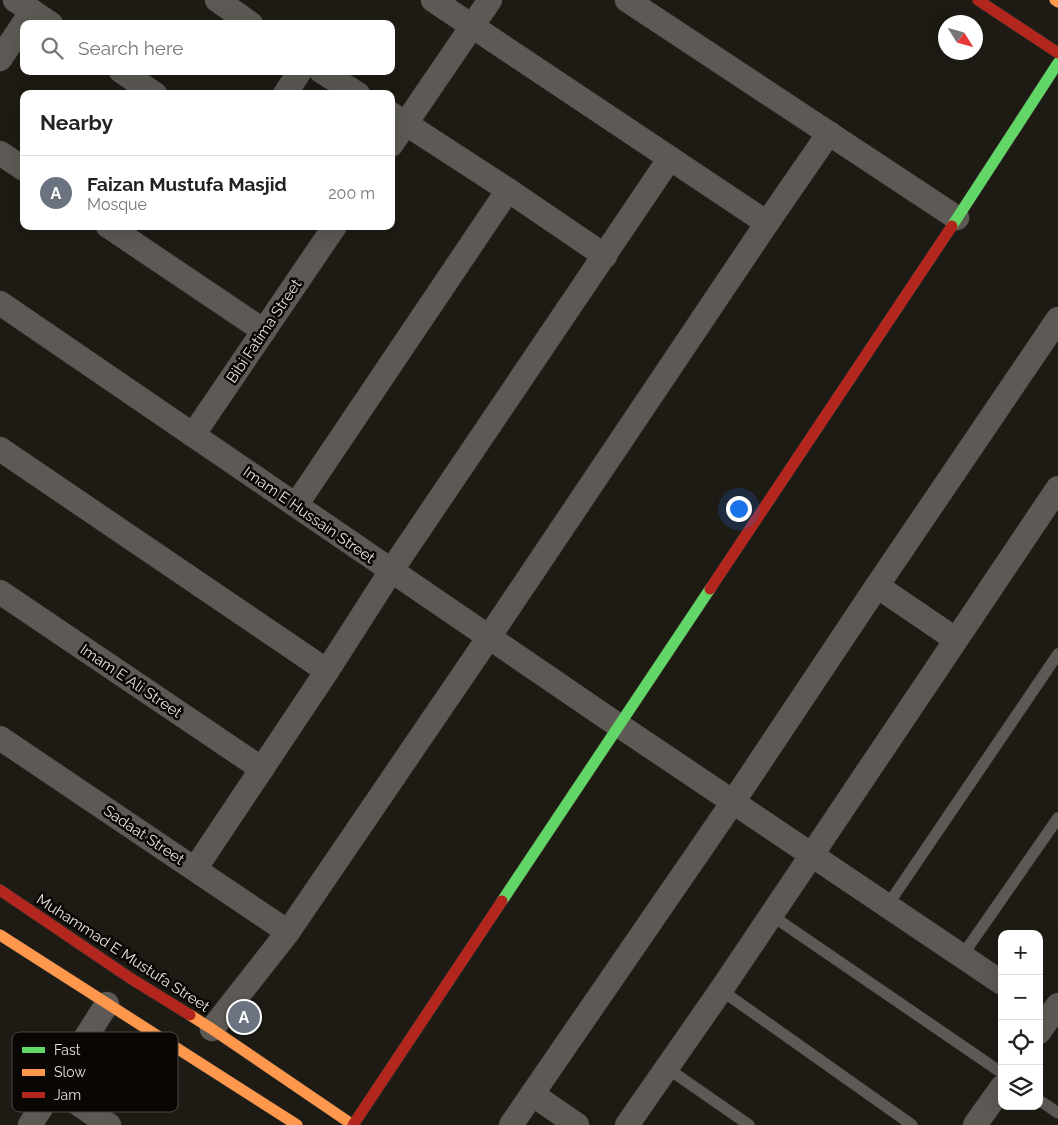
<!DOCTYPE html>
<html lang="en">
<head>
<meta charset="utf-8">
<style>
  :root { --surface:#fff; --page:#f2f2f2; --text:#222; --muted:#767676; --line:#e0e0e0; --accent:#b45309 }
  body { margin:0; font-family:Raleway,sans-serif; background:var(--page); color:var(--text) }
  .controls { position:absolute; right:15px; bottom:15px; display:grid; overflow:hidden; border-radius:10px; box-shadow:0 5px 20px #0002 }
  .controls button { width:45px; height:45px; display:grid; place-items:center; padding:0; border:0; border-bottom:1px solid var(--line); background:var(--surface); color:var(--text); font:25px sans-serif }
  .compass { position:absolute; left:938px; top:15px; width:45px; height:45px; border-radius:50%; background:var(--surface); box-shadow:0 5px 20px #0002; rotate:127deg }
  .you { position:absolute; left:738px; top:508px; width:18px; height:18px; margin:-12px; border:4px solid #fff; border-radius:50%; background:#1a73e8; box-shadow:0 0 0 8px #1a73e833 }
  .badge { display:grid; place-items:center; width:32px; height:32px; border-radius:50%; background:var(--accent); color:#fff; font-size:16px; font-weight:700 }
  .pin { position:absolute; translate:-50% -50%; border:2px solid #fff; box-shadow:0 1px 5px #0006 }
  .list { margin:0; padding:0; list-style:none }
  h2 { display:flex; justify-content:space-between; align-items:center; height:65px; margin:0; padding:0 20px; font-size:21px }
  h2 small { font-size:16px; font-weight:400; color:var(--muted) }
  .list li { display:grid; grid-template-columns:32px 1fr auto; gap:15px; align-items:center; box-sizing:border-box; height:75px; padding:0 20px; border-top:1px solid var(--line) }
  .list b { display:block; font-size:19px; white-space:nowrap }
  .list p { margin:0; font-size:16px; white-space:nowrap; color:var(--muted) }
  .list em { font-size:16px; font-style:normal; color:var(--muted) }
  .icon { flex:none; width:28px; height:28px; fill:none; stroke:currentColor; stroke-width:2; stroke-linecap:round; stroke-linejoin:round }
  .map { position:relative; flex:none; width:1058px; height:1125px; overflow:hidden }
  .search { position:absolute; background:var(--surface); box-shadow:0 5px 20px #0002; left:20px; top:20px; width:375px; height:55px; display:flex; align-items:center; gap:12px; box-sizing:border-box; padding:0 18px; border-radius:10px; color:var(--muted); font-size:19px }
  .panel { position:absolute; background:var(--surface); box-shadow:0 5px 20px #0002; left:20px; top:90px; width:375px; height:140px; border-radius:10px }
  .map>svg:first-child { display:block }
</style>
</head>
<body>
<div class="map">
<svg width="1058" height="1125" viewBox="0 0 1058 1125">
  <rect width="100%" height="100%" fill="#1e1a14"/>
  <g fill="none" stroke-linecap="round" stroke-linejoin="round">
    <g stroke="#383530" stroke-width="12">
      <g id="lane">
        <path d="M 887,906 L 1058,654"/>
        <path d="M 771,915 L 1002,1073"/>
        <path d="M 962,956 L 1058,818"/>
        <path d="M 721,990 L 912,1125"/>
        <path d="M 667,1068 L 749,1125"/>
        <path d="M 1039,1100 L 1058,1113"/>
      </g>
    </g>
    <g stroke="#383530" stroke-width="25">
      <g id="street">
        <path d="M 15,0 L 51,24"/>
        <path d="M 217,0 L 251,24"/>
        <path d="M 433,0 L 767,223"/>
        <path d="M 627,0 L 957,218"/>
        <path d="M 0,59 L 32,11"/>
        <path d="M 121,71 L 155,94"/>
        <path d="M 321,71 L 358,94"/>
        <path d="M 285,94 L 300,71"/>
        <path d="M 391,114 L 508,190 L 605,256"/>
        <path d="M 391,145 L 490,0"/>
        <path d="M 0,153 L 24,169"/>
        <path d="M 108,226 L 264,331"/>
        <path d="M 0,303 L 619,726"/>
        <path d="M 193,435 L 335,226"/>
        <path d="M 0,449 L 327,671"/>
        <path d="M 296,505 L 508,190"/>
        <path d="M 877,586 L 955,639"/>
        <path d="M 0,592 L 262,769"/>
        <path d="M 620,726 L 1002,983"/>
        <path d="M 0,738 L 288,932"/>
        <path d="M 195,869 L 327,671 L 391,571 L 670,158"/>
        <path d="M 212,1029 L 288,932 L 489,637 L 767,223 L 829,133"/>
        <path d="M 1039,1032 L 1058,1005"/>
        <path d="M 54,1087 L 109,1125"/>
        <path d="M 532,1094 L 577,1125"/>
        <path d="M 30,1125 L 107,1004"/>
        <path d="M 511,1125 L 733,802 L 877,586 L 1058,319"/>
        <path d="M 627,1125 L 721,990 L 1058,488"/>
        <path d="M 975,1125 L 1002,1087"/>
      </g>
    </g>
    <g stroke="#383530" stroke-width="12">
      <g id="fast">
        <path d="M 952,226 L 1058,63"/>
        <path d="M 502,901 L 710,589"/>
      </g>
    </g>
    <g stroke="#383530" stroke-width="12">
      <g id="slow">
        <path d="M 1055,0 L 1058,2"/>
        <path d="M 0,935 L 297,1125"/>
        <path d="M 190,1015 L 212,1029 L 353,1125"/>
      </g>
    </g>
    <g stroke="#383530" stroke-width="12">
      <g id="jam">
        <path d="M 978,0 L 1058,53"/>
        <path d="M 710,589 L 952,226"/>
        <path d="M 0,890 L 130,978 L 190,1015"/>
        <path d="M 353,1125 L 502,901"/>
      </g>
    </g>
    <use href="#lane" stroke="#5d5a55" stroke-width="11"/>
    <use href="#street" stroke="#5d5a55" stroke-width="24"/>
    <use href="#fast" stroke="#63d668" stroke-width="11"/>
    <use href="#slow" stroke="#ff974d" stroke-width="11"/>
    <use href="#jam" stroke="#b3261e" stroke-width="11"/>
  </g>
  <g text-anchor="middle" stroke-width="5" stroke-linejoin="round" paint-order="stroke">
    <g font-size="15" fill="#e6e0d8" stroke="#090603">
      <text transform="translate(264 331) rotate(-56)" y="5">Bibi Fatima Street</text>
      <text transform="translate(309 515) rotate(35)" y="5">Imam E Hussain Street</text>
      <text transform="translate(131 681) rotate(34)" y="5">Imam E Ali Street</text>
      <text transform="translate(144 835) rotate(34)" y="5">Sadaat Street</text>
      <text transform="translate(123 953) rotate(33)" y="5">Muhammad E Mustufa Street</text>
    </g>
  </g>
  <rect x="12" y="1032" width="166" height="80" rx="8" fill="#090603" stroke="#4b4743" stroke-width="1"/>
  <rect x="22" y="1047" width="23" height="6" fill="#63d668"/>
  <rect x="22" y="1069" width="23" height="7" fill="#ff974d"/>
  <rect x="22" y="1092" width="23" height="6" fill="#b3261e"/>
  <g font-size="14" fill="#e6e0d8">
    <text x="54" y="1055">Fast</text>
    <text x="54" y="1077">Slow</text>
    <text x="54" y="1100">Jam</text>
  </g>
</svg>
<div class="controls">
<button>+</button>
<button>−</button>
<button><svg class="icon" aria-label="locate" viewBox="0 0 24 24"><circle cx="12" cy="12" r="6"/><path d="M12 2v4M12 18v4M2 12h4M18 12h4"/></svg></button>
<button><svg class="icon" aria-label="layers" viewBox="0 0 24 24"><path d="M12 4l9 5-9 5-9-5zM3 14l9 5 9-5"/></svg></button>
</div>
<svg class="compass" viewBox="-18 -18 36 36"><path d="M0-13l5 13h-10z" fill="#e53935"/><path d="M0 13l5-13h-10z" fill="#767676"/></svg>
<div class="you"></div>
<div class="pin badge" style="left:244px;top:1017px;background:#6b7280">A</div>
<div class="search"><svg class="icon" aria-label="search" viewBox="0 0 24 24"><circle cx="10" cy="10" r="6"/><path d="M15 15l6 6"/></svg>Search here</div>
<section class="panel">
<h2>Nearby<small></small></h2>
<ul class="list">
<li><span class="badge" style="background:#6b7280">A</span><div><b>Faizan Mustufa Masjid</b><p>Mosque</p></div><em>200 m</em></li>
</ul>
</section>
</div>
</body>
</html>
